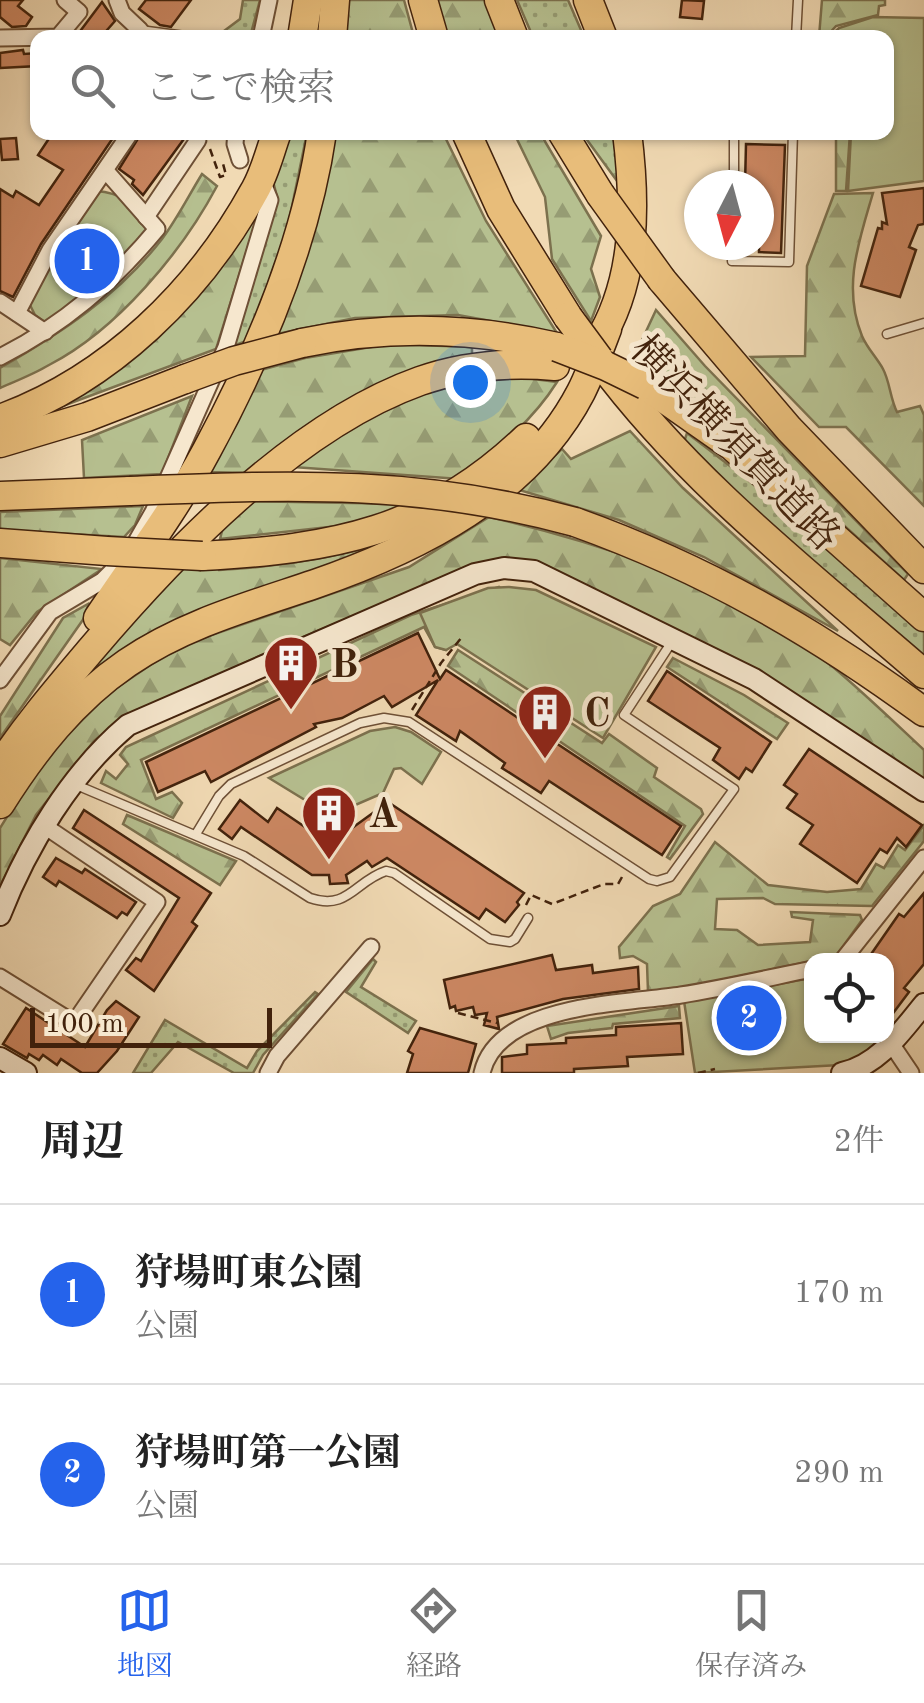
<!DOCTYPE html>
<html lang="ja">
<head>
<meta charset="utf-8">
<style>
  :root { --surface:#fff; --page:#f6f6f6; --text:#222; --muted:#767676; --line:#e0e0e0; --accent:#2563eb }
  body { margin:0; font-family:"Old Standard TT","Noto Serif JP",serif; background:var(--page); color:var(--text) }
  .controls { position:absolute; right:30px; bottom:30px; display:grid; overflow:hidden; border-radius:20px; box-shadow:0 2px 8px #0004 }
  .controls button { width:90px; height:90px; display:grid; place-items:center; padding:0; border:0; border-bottom:2px solid var(--line); background:var(--surface); color:var(--text); font:50px sans-serif }
  .compass { position:absolute; left:684px; top:170px; width:90px; height:90px; border-radius:50%; background:var(--surface); box-shadow:0 2px 8px #0004; rotate:186deg }
  .scale { position:absolute; left:30px; bottom:25px; width:242px; box-sizing:border-box; padding-left:10px; border:5px solid #42220c; border-top:0; font-size:28px; line-height:35px; white-space:nowrap; color:#42220c; -webkit-text-stroke:8px #f6e7ce; paint-order:stroke }
  .you { position:absolute; left:470px; top:382px; width:35px; height:35px; margin:-25px; border:8px solid #fff; border-radius:50%; background:#1a73e8; box-shadow:0 0 0 15px #1a73e833 }
  .badge { display:grid; place-items:center; width:65px; height:65px; border-radius:50%; background:var(--accent); color:#fff; font-size:32px; font-weight:700 }
  .pin { position:absolute; translate:-50% -50%; border:5px solid #fff; box-shadow:0 2px 10px #0006 }
  .list { margin:0; padding:0; list-style:none }
  h2 { display:flex; justify-content:space-between; align-items:center; height:130px; margin:0; padding:0 40px; font-size:42px }
  h2 small { font-size:32px; font-weight:400; color:var(--muted) }
  .list li { display:grid; grid-template-columns:65px 1fr auto; gap:30px; align-items:center; box-sizing:border-box; height:180px; padding:0 40px; border-top:2px solid var(--line) }
  .list b { display:block; font-size:38px; white-space:nowrap }
  .list p { margin:0; font-size:32px; white-space:nowrap; color:var(--muted) }
  .list em { font-size:32px; font-style:normal; color:var(--muted) }
  .icon { flex:none; width:55px; height:55px; fill:none; stroke:currentColor; stroke-width:2; stroke-linecap:round; stroke-linejoin:round }
  .map { position:relative; flex:none; width:924px; height:1073px; overflow:hidden }
  .search { position:absolute; background:var(--surface); box-shadow:0 2px 8px #0004; left:30px; right:30px; top:30px; height:110px; display:flex; align-items:center; gap:25px; box-sizing:border-box; padding:0 35px; border-radius:20px; color:var(--muted); font-size:38px }
  .sheet { height:490px; background:var(--surface) }
  nav { display:flex; justify-content:space-around; align-items:center; box-sizing:border-box; height:140px; border-top:2px solid var(--line); background:var(--surface); font-size:28px; color:var(--muted) }
  nav a { display:grid; justify-items:center; gap:5px }
  nav .on { color:var(--accent) }
  .map>svg:first-child { display:block }
</style>
</head>
<body>
<div class="map">
<svg width="924" height="1073" viewBox="0 0 924 1073">
  <defs>
    <pattern id="grass-dots" width="8" height="8" patternUnits="userSpaceOnUse" patternTransform="scale(2.5)"><rect width="8" height="8" fill="#b6c090"/><path d="M2 2h.1M6 6h.1" fill="none" stroke="#969c74" stroke-width="1.8" stroke-linecap="round"/></pattern>
    <pattern id="forest-firs" width="22" height="20" patternUnits="userSpaceOnUse" patternTransform="scale(2.5)"><rect width="22" height="20" fill="#b6c090"/><path d="M5 1l3.5 6h-7zM16 11l3.5 6h-7z" fill="#969c74"/></pattern>
  </defs>
  <rect width="100%" height="100%" fill="#f1dab4"/>
  <filter id="stains"><feTurbulence type="fractalNoise" baseFrequency=".002" numOctaves="4"/><feColorMatrix values="0 0 0 0 .2 0 0 0 0 .09 0 0 0 0 .02 0 0 0 .5 -.17"/></filter>
  <radialGradient id="worn" r=".72"><stop offset=".6" stop-color="#630" stop-opacity="0"/><stop offset="1" stop-color="#630" stop-opacity=".3"/></radialGradient>
  <g fill="url(#grass-dots)" stroke="#7c714e" stroke-width="2.5">
    <path d="M 243,0 L 260,0 L 250,37 L 216,37 L 240,19 Z"/>
    <path d="M 517,0 L 568,0 L 584,37 L 533,37 Z"/>
    <path d="M 286,133 L 307,133 L 288,226 L 249,340 L 233,346 L 277,197 L 271,173 Z"/>
    <path d="M 582,133 L 613,133 L 620,185 Z"/>
    <path d="M 687,433 C 769,495 849,560 924,631 L 924,658 L 767,522 L 684,442 Z"/>
    <path d="M 373,959 L 376,962 L 361,987 L 416,1021 L 408,1033 L 346,992 Z"/>
    <path d="M 315,992 L 318,994 L 263,1055 L 253,1073 L 234,1073 L 178,1042 L 151,1073 L 133,1073 L 165,1020 L 247,1068 L 257,1051 Z"/>
  </g>
  <g fill="url(#forest-firs)" stroke="#7c714e" stroke-width="2.5">
    <path d="M 342,0 L 404,0 L 414,37 L 340,38 Z"/>
    <path d="M 435,0 L 487,0 L 502,37 L 446,37 Z"/>
    <path d="M 822,0 L 885,0 L 885,5 L 879,6 L 878,15 L 836,26 L 826,37 L 819,37 Z"/>
    <path d="M 331,132 L 443,133 L 486,221 L 557,333 L 458,315 L 355,318 L 272,335 Z"/>
    <path d="M 514,133 L 540,133 L 601,236 L 591,269 L 600,297 L 591,321 L 552,259 L 545,197 Z"/>
    <path d="M 836,133 L 850,133 L 846,191 L 836,191 Z"/>
    <path d="M 202,174 L 217,186 C 182,252 117,330 49,365 C 34,374 16,381 0,388 L 0,368 C 61,333 118,296 162,239 C 177,219 189,195 202,174 Z"/>
    <path d="M 873,193 C 859,241 842,287 862,336 C 867,348 877,358 883,369 C 890,382 890,398 897,412 L 920,406 L 924,415 L 924,506 L 846,427 L 819,427 L 751,357 L 805,356 L 807,266 L 834,194 Z"/>
    <path d="M 261,205 L 216,349 L 33,417 Z"/>
    <path d="M 656,310 L 705,366 L 908,574 L 904,580 L 772,460 L 635,355 Z"/>
    <path d="M 389,344 L 472,347 L 472,357 L 400,376 L 331,409 L 258,473 L 205,472 L 257,371 L 305,358 Z"/>
    <path d="M 510,376 L 557,382 C 532,422 496,450 460,479 L 293,467 L 356,421 L 437,388 Z"/>
    <path d="M 192,396 L 162,474 L 84,478 L 82,440 Z"/>
    <path d="M 630,431 L 683,488 L 838,631 L 704,557 L 619,520 L 516,489 L 562,449 L 571,459 Z"/>
    <path d="M 242,501 L 407,504 L 365,523 L 220,539 L 225,519 Z"/>
    <path d="M 143,506 L 135,525 L 124,537 L 0,530 L 0,512 Z"/>
    <path d="M 489,517 C 608,544 737,588 833,667 C 864,693 894,722 924,750 L 924,784 L 544,565 L 472,566 L 275,649 L 124,718 L 94,741 L 36,815 L 0,886 L 0,828 L 28,783 L 61,741 L 109,693 L 177,647 L 409,567 Z"/>
    <path d="M 400,539 L 221,605 L 34,738 L 172,568 L 218,567 L 219,570 C 281,567 339,557 400,539 Z"/>
    <path d="M 0,558 L 102,569 L 37,612 L 10,645 L 0,639 Z"/>
    <path d="M 499,587 L 506,594 L 446,650 L 435,647 L 424,627 L 141,760 L 156,799 L 172,792 L 182,803 L 173,818 L 101,783 L 106,771 L 116,779 L 128,764 L 120,755 L 126,747 L 411,615 Z"/>
    <path d="M 88,604 L 87,614 L 0,738 L 0,716 L 63,618 Z"/>
    <path d="M 458,650 L 602,743 L 609,734 L 657,768 L 654,777 L 701,809 L 703,814 L 670,859 L 667,857 L 685,826 L 448,666 Z"/>
    <path d="M 673,658 L 744,695 L 788,723 L 777,739 L 667,667 Z"/>
    <path d="M 127,815 L 236,861 L 220,885 L 123,824 Z"/>
    <path d="M 924,825 L 924,841 L 872,906 L 775,904 L 763,898 L 717,899 L 715,929 L 737,930 L 758,945 L 810,942 L 813,920 L 792,917 L 791,912 L 860,915 L 862,920 L 836,956 L 677,989 L 648,992 L 647,964 L 633,956 L 620,958 L 619,947 L 653,906 L 680,894 L 715,842 L 768,885 L 827,892 L 861,889 L 876,864 L 884,868 L 898,845 L 905,850 Z"/>
    <path d="M 679,1006 L 680,1018 L 613,1024 L 612,1028 L 568,1033 L 551,1039 L 547,1026 Z"/>
  </g>
  <g fill="#b6c090" stroke="#7c714e" stroke-width="2.5">
    <path d="M 873,17 L 924,18 L 924,181 L 848,191 L 851,133 L 886,132 L 886,38 L 829,37 L 839,28 Z"/>
    <path d="M 96,191 C 127,193 132,206 150,230 L 117,269 L 46,323 L 35,315 L 28,301 Z"/>
    <path d="M 509,587 L 536,590 L 656,647 L 603,738 L 457,644 L 446,650 L 435,647 L 420,613 L 488,588 Z"/>
    <path d="M 395,727 L 411,732 L 441,752 L 422,784 L 401,768 L 394,769 L 383,793 L 337,813 L 323,811 L 269,778 L 370,731 Z"/>
    <path d="M 811,978 L 812,1036 L 876,1036 L 878,1045 L 860,1059 L 840,1065 L 695,1073 L 684,1001 Z"/>
  </g>
  <g fill="#cd8863" stroke="#42220c" stroke-width="2.5">
    <path d="M 0,0 L 23,0 L 18,6 L 32,17 L 26,26 L 12,27 L 0,17 Z"/>
    <path d="M 146,0 L 191,0 L 171,27 L 160,25 L 139,9 Z"/>
    <path d="M 682,0 L 704,1 L 702,19 L 680,17 Z"/>
    <path d="M 102,2 L 115,21 L 100,38 L 75,38 Z"/>
    <path d="M 23,50 L 24,54 L 38,53 L 38,66 L 0,68 L 0,53 Z"/>
    <path d="M 56,132 L 117,132 L 41,244 L 13,297 L 0,291 L 0,189 L 13,197 L 16,191 L 39,205 L 63,170 L 38,155 L 50,137 L 62,136 Z"/>
    <path d="M 142,132 L 189,132 L 143,195 L 132,184 L 134,180 L 119,169 Z"/>
    <path d="M 16,138 L 18,159 L 2,160 L 0,139 Z"/>
    <path d="M 746,144 L 785,145 L 781,253 L 759,252 L 759,185 L 745,185 Z"/>
    <path d="M 924,188 L 924,224 L 918,225 L 909,247 L 916,250 L 900,297 L 861,286 L 878,228 L 882,229 L 882,222 L 887,224 L 882,193 Z"/>
    <path d="M 418,633 L 440,679 L 446,670 L 681,826 L 662,855 L 549,781 L 541,793 L 502,768 L 505,763 L 460,731 L 456,741 L 416,715 L 438,680 L 392,707 L 384,696 L 342,718 L 314,724 L 316,727 L 211,782 L 205,771 L 158,792 L 146,762 Z"/>
    <path d="M 667,671 L 771,742 L 752,772 L 746,768 L 739,779 L 713,760 L 720,748 L 648,701 Z"/>
    <path d="M 809,749 L 922,825 L 906,847 L 897,838 L 887,853 L 880,849 L 857,883 L 800,844 L 813,825 L 787,808 L 797,794 L 784,785 Z"/>
    <path d="M 240,800 L 268,822 L 277,808 L 330,844 L 388,802 L 524,893 L 517,902 L 519,905 L 505,922 L 486,909 L 479,919 L 387,858 L 372,867 L 367,861 L 346,875 L 348,883 L 330,884 L 329,875 L 312,875 L 241,827 L 232,839 L 219,829 Z"/>
    <path d="M 84,810 L 211,893 L 192,922 L 197,926 L 154,991 L 126,970 L 136,958 L 141,961 L 179,898 L 73,828 Z"/>
    <path d="M 56,858 L 82,873 L 85,869 L 136,902 L 127,915 L 122,912 L 117,918 L 59,881 L 56,886 L 43,877 Z"/>
    <path d="M 924,893 L 924,964 L 904,988 L 909,992 L 894,1012 L 886,1006 L 886,960 L 867,960 L 899,914 L 904,917 Z"/>
    <path d="M 552,955 L 556,970 L 592,965 L 593,973 L 638,967 L 639,989 L 563,999 L 497,1017 L 499,1029 L 484,1025 L 487,1013 L 475,1015 L 473,1007 L 456,1011 L 455,1006 L 450,1008 L 444,980 Z"/>
    <path d="M 116,1001 L 139,1017 L 117,1051 L 97,1073 L 82,1073 L 61,1059 L 57,1065 L 43,1055 L 39,1060 L 29,1054 L 27,1058 L 3,1044 L 26,1008 L 85,1047 L 107,1010 Z"/>
    <path d="M 681,1023 L 683,1054 L 627,1057 L 628,1066 L 574,1069 L 574,1073 L 502,1073 L 502,1057 L 527,1054 L 527,1045 L 566,1043 L 566,1038 L 616,1035 L 616,1027 Z"/>
    <path d="M 420,1028 L 476,1044 L 468,1073 L 407,1073 L 413,1054 L 408,1051 Z"/>
  </g>
  <g fill="none" stroke-linecap="round" stroke-linejoin="round">
    <g stroke="#6e5036" stroke-width="11">
      <g id="lane">
        <path d="M 140,30 L 185,36"/>
        <path d="M 796,38 L 798,0"/>
        <path d="M 734,185 L 734,132"/>
        <path d="M 733,245 L 732,261 L 789,262 L 793,132"/>
        <path d="M 887,334 L 924,323"/>
        <path d="M 74,784 L 244,856 L 310,898 C 348,911 355,881 386,871 L 394,873 L 490,939 L 510,942 L 515,939 L 528,918"/>
        <path d="M 196,834 L 219,796 L 231,784 L 360,723 L 384,718 L 409,722 L 649,879 L 657,881 L 670,877 L 734,789 L 624,715 L 673,640"/>
      </g>
    </g>
    <g stroke="#6e5036" stroke-width="19">
      <g id="street">
        <path d="M 117,0 L 122,13 L 140,30 L 141,38"/>
        <path d="M 0,38 L 58,37 L 79,12 L 65,0"/>
        <path d="M 261,38 L 269,0"/>
        <path d="M 236,132 L 235,144 L 240,160"/>
        <path d="M 146,217 L 198,140"/>
        <path d="M 0,302 L 45,332"/>
        <path d="M 17,313 L 50,250 L 131,132"/>
        <path d="M 0,357 C 63,325 112,283 157,229 L 106,171"/>
        <path d="M 137,540 L 153,512 L 226,347 L 270,200 L 263,183"/>
        <path d="M 0,680 L 50,612 L 102,581 L 124,559"/>
        <path d="M 842,961 L 924,858"/>
        <path d="M 0,977 L 74,1023 L 157,902 L 46,827"/>
        <path d="M 886,1036 L 911,1073"/>
        <path d="M 268,1073 L 277,1056 L 371,947"/>
        <path d="M 482,1073 C 498,1003 625,1004 681,995 C 725,988 768,978 812,969"/>
      </g>
    </g>
    <g stroke="#42220c" stroke-width="24">
      <g id="secondary">
        <path d="M 0,915 C 27,846 71,773 128,725 L 475,574 L 504,568 L 534,571 L 754,679 L 924,791"/>
        <path d="M 0,1058 L 26,1073"/>
        <path d="M 842,1073 C 879,1065 901,1032 924,1004"/>
      </g>
    </g>
    <g stroke="#42220c" stroke-width="31">
      <g id="highway">
        <path d="M 423,0 L 434,38"/>
        <path d="M 499,0 L 514,38"/>
        <path d="M 588,0 L 603,38"/>
        <path d="M 302,38 L 308,0"/>
        <path d="M 332,38 L 335,0"/>
        <path d="M 466,132 L 501,209 L 568,317"/>
        <path d="M 562,132 L 600,194"/>
        <path d="M 662,280 L 789,429 L 924,569"/>
        <path d="M 302,343 C 388,325 471,327 557,347"/>
        <path d="M 597,344 C 637,281 636,204 627,132"/>
        <path d="M 599,360 C 689,482 810,575 924,674"/>
        <path d="M 645,385 L 732,446 L 924,617"/>
        <path d="M 0,419 C 110,379 199,292 255,190 C 265,173 270,151 277,132"/>
        <path d="M 0,443 L 87,417 L 185,379"/>
        <path d="M 0,496 L 130,491"/>
        <path d="M 575,522 C 706,569 812,630 924,712"/>
        <path d="M 0,543 L 107,551"/>
        <path d="M 202,556 C 333,549 428,532 526,438"/>
        <path d="M 98,618 C 135,563 176,508 207,450 C 260,352 306,243 322,132"/>
        <path d="M 0,766 C 27,725 58,689 89,652 C 174,552 294,426 420,381 C 465,365 509,362 555,366"/>
        <path d="M 0,804 C 34,750 73,700 127,663 C 184,624 250,606 315,584 C 419,548 528,494 581,392 C 591,372 599,350 607,329"/>
      </g>
    </g>
    <g stroke="#42220c" stroke-width="2.5" stroke-dasharray="8 5" stroke-linecap="butt">
      <path d="M 210,149 L 220,177 L 226,175 L 222,160"/>
      <path d="M 412,710 L 441,663 L 462,637"/>
      <path d="M 526,905 L 531,895 L 552,904 L 604,884 L 618,884 L 622,877"/>
      <path d="M 458,1013 L 497,1023"/>
      <path d="M 698,1073 L 715,1069"/>
    </g>
    <use href="#lane" stroke="#f6e7ce" stroke-width="8"/>
    <use href="#street" stroke="#f6e7ce" stroke-width="15"/>
    <use href="#secondary" stroke="#f6e7ce" stroke-width="20"/>
    <use href="#highway" stroke="#e8bd7a" stroke-width="28"/>
    <g stroke="#42220c" stroke-width="31" stroke-linecap="butt">
      <g id="highway-bridge">
        <path d="M 600,194 L 662,280"/>
        <path d="M 568,317 L 599,359"/>
        <path d="M 557,347 L 606,366 L 645,385"/>
        <path d="M 185,379 L 234,361 L 302,343"/>
        <path d="M 130,491 C 290,485 418,479 575,522"/>
        <path d="M 107,551 L 202,556"/>
      </g>
    </g>
    <use href="#highway-bridge" stroke="#e8bd7a" stroke-width="28"/>
  </g>
  <defs>
    <g id="building-pin" transform="scale(2.875)"><path d="M0 17L-7.5 6A9.5 9.5 0 1 1 7.5 6Z" fill="#8f2418" stroke="#f6e7ce"/><path d="M-4-6H4V6H1V3H-1V6H-4ZM-2.5-4.3h1.7v1.8h-1.7ZM.8-4.3h1.7v1.8H.8ZM-2.5-1h1.7V.8h-1.7ZM.8-1h1.7V.8H.8Z" fill="#fff"/></g>
  </defs>
  <g fill-rule="evenodd">
    <use href="#building-pin" x="291" y="663"/>
    <use href="#building-pin" x="545" y="712"/>
    <use href="#building-pin" x="329" y="813"/>
  </g>
  <g text-anchor="middle" stroke-width="10" stroke-linejoin="round" paint-order="stroke">
    <g font-size="40" fill="#42220c" stroke="#f6e7ce">
      <text transform="translate(736 442) rotate(46)" y="14">横浜横須賀道路</text>
    </g>
    <g font-size="40" font-weight="bold" fill="#42220c" stroke="#f6e7ce" text-anchor="start">
      <text x="330" y="677">B</text>
      <text x="584" y="726">C</text>
      <text x="368" y="827">A</text>
    </g>
  </g>
  <rect width="100%" height="100%" filter="url(#stains)"/>
  <rect width="100%" height="100%" fill="url(#worn)"/>
</svg>
<div class="controls">
<button><svg class="icon" aria-label="locate" viewBox="0 0 24 24"><circle cx="12" cy="12" r="6"/><path d="M12 2v4M12 18v4M2 12h4M18 12h4"/></svg></button>
</div>
<svg class="compass" viewBox="-18 -18 36 36"><path d="M0-13l5 13h-10z" fill="#e53935"/><path d="M0 13l5-13h-10z" fill="#767676"/></svg>
<div class="scale">100 m</div>
<div class="you"></div>
<div class="pin badge" style="left:87px;top:261px">1</div>
<div class="pin badge" style="left:749px;top:1018px">2</div>
<div class="search"><svg class="icon" aria-label="search" viewBox="0 0 24 24"><circle cx="10" cy="10" r="6"/><path d="M15 15l6 6"/></svg>ここで検索</div>
</div>
<section class="sheet">
<h2>周辺<small>2件</small></h2>
<ul class="list">
<li><span class="badge">1</span><div><b>狩場町東公園</b><p>公園</p></div><em>170 m</em></li>
<li><span class="badge">2</span><div><b>狩場町第一公園</b><p>公園</p></div><em>290 m</em></li>
</ul>
</section>
<nav>
<a class="on"><svg class="icon" aria-label="map" viewBox="0 0 24 24"><path d="M3 6l6-2 6 2 6-2v14l-6 2-6-2-6 2zM9 4v14M15 6v14"/></svg>地図</a>
<a><svg class="icon" aria-label="directions" viewBox="0 0 24 24"><path d="M12 3l9 9-9 9-9-9zM9 14v-3h6M13 9l2 2-2 2"/></svg>経路</a>
<a><svg class="icon" aria-label="saved" viewBox="0 0 24 24"><path d="M7 4h10v16l-5-4-5 4z"/></svg>保存済み</a>
</nav>
</body>
</html>
